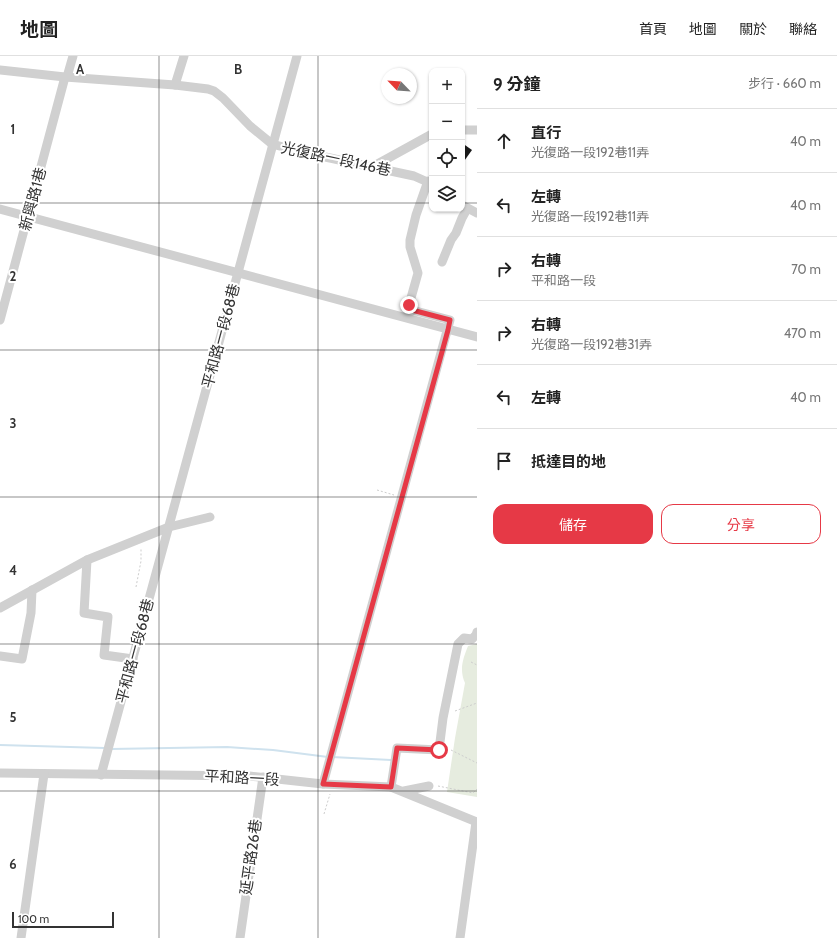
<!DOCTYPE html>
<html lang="zh-TW">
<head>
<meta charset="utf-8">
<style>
  :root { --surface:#fff; --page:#f2f2f2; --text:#222; --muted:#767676; --line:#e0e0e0; --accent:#e63946 }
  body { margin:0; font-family:Cabin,"Noto Sans TC",sans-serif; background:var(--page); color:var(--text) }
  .controls { position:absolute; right:12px; top:12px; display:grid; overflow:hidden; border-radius:8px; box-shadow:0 1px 3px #0004 }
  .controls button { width:36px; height:36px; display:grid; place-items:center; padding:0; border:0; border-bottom:1px solid var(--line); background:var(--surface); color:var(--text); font:20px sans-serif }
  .compass { position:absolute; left:381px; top:12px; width:36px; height:36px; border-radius:50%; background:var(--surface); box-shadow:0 1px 3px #0004; rotate:295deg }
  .scale { position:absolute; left:12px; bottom:10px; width:102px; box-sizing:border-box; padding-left:4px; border:2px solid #333; border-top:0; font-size:11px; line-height:14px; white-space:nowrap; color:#333; -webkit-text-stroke:3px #fff; paint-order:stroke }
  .stop { position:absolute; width:12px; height:12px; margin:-9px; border:3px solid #e63946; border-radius:50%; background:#fff }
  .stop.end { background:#e63946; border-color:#fff; box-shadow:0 1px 4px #0008 }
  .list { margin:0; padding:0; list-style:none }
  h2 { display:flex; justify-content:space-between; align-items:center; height:52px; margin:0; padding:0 16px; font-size:17px }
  h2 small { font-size:13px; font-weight:400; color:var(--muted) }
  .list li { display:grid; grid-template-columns:26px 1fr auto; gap:12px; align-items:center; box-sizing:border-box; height:64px; padding:0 16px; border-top:1px solid var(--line) }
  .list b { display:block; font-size:15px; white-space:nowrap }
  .list p { margin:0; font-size:13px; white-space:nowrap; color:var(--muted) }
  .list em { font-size:13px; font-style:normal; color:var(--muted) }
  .actions { display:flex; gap:8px; padding:12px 16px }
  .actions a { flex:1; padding:9px 0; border:1px solid var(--accent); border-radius:12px; text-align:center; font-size:14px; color:var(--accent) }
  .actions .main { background:var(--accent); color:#fff }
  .icon { flex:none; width:22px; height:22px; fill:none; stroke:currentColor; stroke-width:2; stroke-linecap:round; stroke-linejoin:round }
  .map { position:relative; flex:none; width:477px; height:882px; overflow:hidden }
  header { display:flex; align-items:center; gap:24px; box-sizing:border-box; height:56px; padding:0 20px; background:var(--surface); border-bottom:1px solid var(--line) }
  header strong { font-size:19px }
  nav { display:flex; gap:22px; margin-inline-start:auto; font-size:14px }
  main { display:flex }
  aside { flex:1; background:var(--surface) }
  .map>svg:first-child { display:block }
</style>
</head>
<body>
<header>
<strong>地圖</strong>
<nav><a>首頁</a><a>地圖</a><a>關於</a><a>聯絡</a></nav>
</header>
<main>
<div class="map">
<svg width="477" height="882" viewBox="0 0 477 882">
  <rect width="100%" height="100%" fill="#fff"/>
  <path fill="#e6ecdf" d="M 477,588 L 477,741 L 447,736 L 455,682 L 465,627 C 459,613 463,603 468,590 Z"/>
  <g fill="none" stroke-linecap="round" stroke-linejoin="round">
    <g stroke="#cfe2ee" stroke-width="2">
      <path d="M 0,689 L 105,692"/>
      <path d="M 111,693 L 227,691 L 273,694 L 328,701"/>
      <path d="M 332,701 L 391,704"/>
    </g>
  </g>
  <path fill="#1a1a1a" d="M 462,87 L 472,94 L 462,108 Z"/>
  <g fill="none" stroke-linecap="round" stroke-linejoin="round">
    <g stroke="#cdcdcd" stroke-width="1" stroke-dasharray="2 2" stroke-linecap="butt">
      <path d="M 377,434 L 394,439"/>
      <path d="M 136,531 L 141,505 L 141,492"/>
      <path d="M 471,606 L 477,609"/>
      <path d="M 455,655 L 477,647"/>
      <path d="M 451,694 L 477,707"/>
      <path d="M 438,730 L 473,737 L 477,733"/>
      <path d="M 324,758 L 330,738"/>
    </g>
    <g stroke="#d0d0d0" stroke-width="9">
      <path d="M 0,14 L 65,21 L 175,29 L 208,33 L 214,35 L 223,42 L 250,70 L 272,88 L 302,96 L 414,120 L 432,128"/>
      <path d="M 67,21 L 73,0"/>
      <path d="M 175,29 L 184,0"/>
      <path d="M 462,74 L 477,74"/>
      <path d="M 372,111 L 432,78"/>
      <path d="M 462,149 L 477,157"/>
      <path d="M 0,153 L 477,281"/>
      <path d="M 442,206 L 451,184 L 456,177 L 462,162 L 467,153"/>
      <path d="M 0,264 L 65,21"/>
      <path d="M 87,504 L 84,557 L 108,561 L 104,599 L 133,603"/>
      <path d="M 0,552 L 87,504 L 169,471 L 210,461"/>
      <path d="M 0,600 L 22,603 L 31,557 L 32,534"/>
      <path d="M 0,717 L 249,720 L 323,728 L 391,731 L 477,766"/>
      <path d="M 101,719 L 297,0"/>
      <path d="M 323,728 L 450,264 L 412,254 L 409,249 L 418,217 L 410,191 L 410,184 L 416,159 L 428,125"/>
      <path d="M 391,731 L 397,692 L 439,694 L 443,662 L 458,588 L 464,582 L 472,583 L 476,579 L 477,576"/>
      <path d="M 404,735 L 429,730"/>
      <path d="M 21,882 L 44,718"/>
      <path d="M 240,882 L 263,721"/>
      <path d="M 460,882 L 476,766"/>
    </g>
  </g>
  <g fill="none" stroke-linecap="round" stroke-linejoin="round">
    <path stroke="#e63946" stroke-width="5" d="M 409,249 L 412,254 L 450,264 L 448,274 L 323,728 L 391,731 L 397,692 L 439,694"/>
  </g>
  <path fill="none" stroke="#333" stroke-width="1" stroke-opacity="0.55" d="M 159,0 L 159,882M 318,0 L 318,882M 0,147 L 432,147M 462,147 L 477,147M 0,294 L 477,294M 0,441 L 477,441M 0,588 L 477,588M 0,735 L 477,735"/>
  <g text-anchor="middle" stroke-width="4" stroke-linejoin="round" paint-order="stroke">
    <g font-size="15" fill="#333" stroke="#fff">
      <text transform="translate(336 103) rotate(12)" y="5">光復路一段146巷</text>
      <text transform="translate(33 143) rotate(-75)" y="5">新興路1巷</text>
      <text transform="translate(221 280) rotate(-75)" y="5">平和路一段68巷</text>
      <text transform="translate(135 595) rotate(-75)" y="5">平和路一段68巷</text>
      <text transform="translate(242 722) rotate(3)" y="5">平和路一段</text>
      <text transform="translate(251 801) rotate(-82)" y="5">延平路26巷</text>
    </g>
  </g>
  <g font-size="13" text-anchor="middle" font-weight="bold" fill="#333" stroke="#fff" stroke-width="4" stroke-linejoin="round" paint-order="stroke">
    <text x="80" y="18">A</text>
    <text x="238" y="18">B</text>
    <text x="13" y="78">1</text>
    <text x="13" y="225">2</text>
    <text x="13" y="372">3</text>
    <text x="13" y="519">4</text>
    <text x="13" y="666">5</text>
    <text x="13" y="813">6</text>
  </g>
</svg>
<div class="controls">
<button>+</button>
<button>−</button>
<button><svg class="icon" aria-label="locate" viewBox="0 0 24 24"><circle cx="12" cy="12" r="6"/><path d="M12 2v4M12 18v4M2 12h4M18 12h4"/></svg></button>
<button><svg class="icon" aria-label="layers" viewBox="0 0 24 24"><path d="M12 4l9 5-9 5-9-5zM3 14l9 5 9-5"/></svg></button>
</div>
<svg class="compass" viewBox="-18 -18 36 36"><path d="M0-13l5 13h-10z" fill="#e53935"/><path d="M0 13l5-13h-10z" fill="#767676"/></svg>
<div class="scale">100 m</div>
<div class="stop" style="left:439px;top:694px"></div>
<div class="stop end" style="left:409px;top:249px"></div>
</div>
<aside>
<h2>9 分鐘<small>步行 · 660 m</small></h2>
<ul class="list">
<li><svg class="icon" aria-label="ahead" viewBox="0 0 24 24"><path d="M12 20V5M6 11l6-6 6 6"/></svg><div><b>直行</b><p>光復路一段192巷11弄</p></div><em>40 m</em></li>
<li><svg class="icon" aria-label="left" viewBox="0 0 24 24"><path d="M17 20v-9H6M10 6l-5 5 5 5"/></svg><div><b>左轉</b><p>光復路一段192巷11弄</p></div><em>40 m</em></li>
<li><svg class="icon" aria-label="right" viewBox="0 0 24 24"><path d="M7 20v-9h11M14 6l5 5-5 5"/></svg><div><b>右轉</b><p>平和路一段</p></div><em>70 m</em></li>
<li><svg class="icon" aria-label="right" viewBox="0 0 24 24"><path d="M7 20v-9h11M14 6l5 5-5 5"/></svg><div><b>右轉</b><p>光復路一段192巷31弄</p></div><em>470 m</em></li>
<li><svg class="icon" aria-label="left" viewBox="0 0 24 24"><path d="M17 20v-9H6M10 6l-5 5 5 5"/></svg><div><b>左轉</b></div><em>40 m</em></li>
<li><svg class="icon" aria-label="arrive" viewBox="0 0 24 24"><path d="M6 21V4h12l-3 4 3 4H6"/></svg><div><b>抵達目的地</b></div></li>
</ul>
<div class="actions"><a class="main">儲存</a><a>分享</a></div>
</aside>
</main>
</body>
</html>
